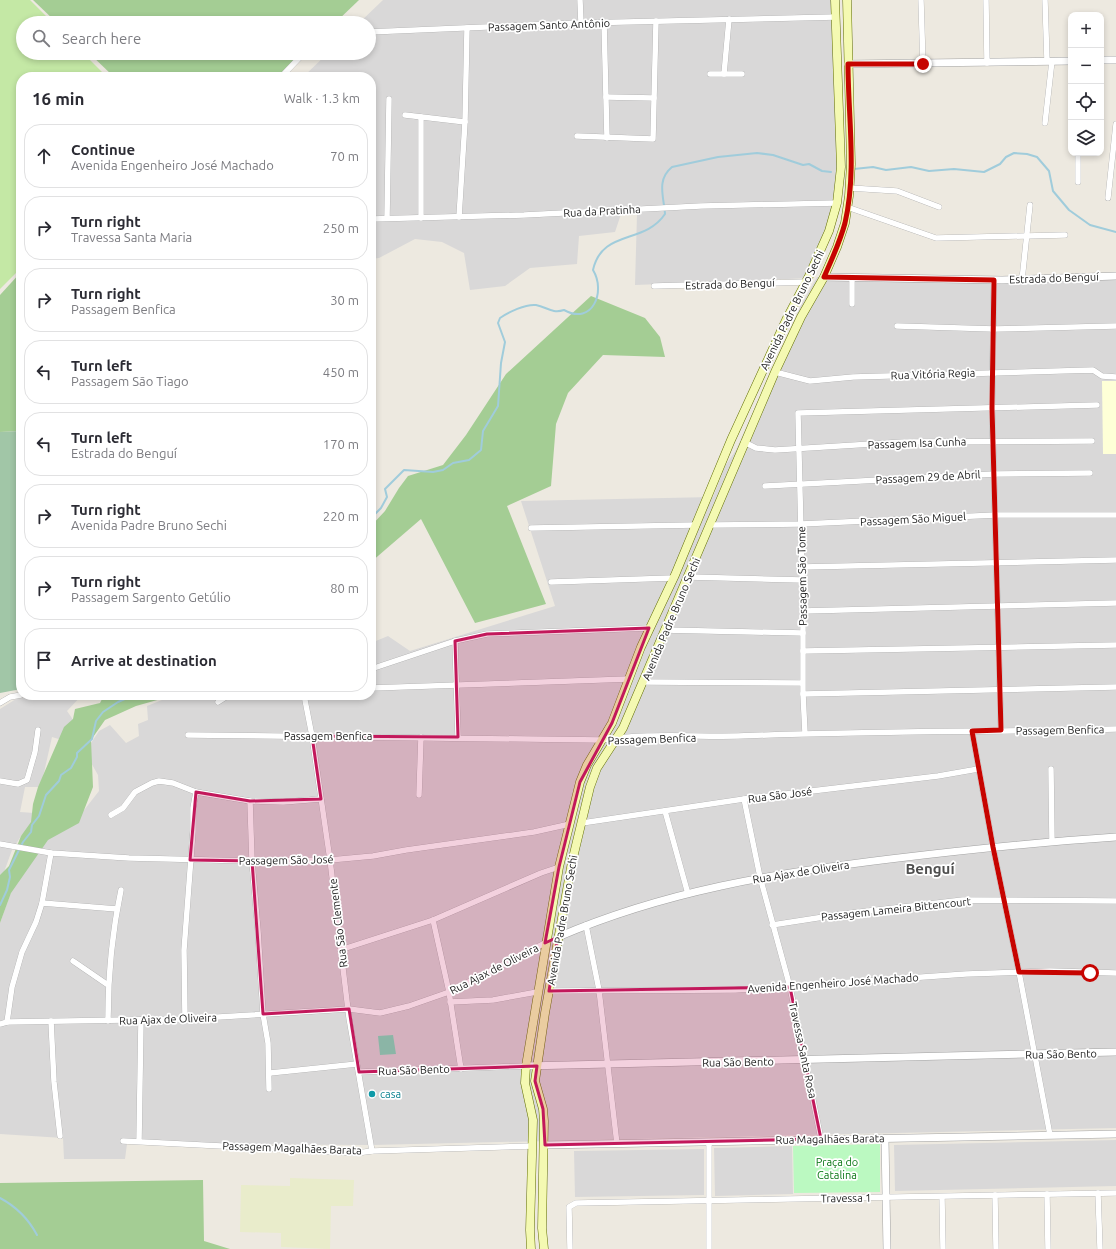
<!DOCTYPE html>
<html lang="en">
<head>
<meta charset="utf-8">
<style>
  :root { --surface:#fff; --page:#f2f2f3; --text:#2b2b33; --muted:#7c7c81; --line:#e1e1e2 }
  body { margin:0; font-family:Ubuntu,sans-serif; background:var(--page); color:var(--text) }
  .controls { position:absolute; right:12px; top:12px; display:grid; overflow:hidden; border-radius:8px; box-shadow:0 2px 6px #0003 }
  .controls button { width:36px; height:36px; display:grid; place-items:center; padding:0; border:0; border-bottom:1px solid var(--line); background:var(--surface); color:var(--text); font:20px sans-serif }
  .stop { position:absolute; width:12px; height:12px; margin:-9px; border:3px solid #c60400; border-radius:50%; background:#fff }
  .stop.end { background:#c60400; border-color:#fff; box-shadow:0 1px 4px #0008 }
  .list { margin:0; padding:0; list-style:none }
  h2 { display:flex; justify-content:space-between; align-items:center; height:52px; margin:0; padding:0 16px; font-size:17px }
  h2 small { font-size:13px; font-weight:400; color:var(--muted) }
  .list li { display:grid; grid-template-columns:26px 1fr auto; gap:12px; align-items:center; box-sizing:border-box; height:64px; margin:0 8px 8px; padding:0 8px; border:1px solid var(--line); border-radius:16px }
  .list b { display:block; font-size:15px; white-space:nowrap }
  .list p { margin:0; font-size:13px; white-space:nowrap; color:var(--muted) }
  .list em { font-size:13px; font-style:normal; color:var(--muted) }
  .icon { flex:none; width:22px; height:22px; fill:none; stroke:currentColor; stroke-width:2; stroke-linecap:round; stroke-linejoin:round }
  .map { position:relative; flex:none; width:1116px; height:1249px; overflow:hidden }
  .search { position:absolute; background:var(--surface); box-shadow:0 2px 6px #0003; left:16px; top:16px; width:360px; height:44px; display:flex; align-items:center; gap:10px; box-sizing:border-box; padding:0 14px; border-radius:22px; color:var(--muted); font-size:15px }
  .panel { position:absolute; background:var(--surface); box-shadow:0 2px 6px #0003; left:16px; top:72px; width:360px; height:628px; border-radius:16px }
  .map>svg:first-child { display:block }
</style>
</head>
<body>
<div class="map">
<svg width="1116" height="1249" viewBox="0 0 1116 1249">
  <rect width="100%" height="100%" fill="#ede9e0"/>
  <g fill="#d9d8d8">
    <path d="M 383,0 L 838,0 L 841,64 L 837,198 L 812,278 L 635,285 L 637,214 L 621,214 L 615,232 L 579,236 L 577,264 L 530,268 L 505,286 L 470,290 L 464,253 L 442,242 L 415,239 L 379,258 L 371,259 L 371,77 L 303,77 L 328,53 L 369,53 L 369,23 L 359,23 Z"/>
    <path d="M 1116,276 L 1116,1128 L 372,1145 L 127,1144 L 125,1159 L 64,1159 L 63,1138 L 0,1134 L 0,923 L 24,856 L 50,828 L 74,823 L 99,791 L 98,775 L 85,752 L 99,731 L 110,725 L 126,743 L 139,736 L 138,724 L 148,720 L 147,706 L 162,700 L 188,695 L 371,695 L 371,643 L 388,636 L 410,651 L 555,606 L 521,501 L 713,497 L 725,466 L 736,450 L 800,307 L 817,277 L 1002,280 Z"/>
    <path d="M 37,695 L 82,695 L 67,711 L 76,724 L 62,740 L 52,737 L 43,777 L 38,787 L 25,787 L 20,812 L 34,813 L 30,827 L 21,836 L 12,850 L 0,883 L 0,709 L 16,699 Z"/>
    <path d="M 1116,1140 L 1116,1186 L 895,1191 L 894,1145 Z"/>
    <path d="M 792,1146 L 793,1194 L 715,1196 L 714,1148 Z"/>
    <path d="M 704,1149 L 704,1195 L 575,1197 L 574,1151 Z"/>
  </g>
  <path fill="#feffd7" d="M 1102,381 L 1116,381 L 1116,454 L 1103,454 Z"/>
  <path fill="#e9eccb" d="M 290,1178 L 354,1180 L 353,1206 L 331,1206 L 330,1249 L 281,1247 L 281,1233 L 240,1232 L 241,1185 L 290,1186 Z"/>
  <path fill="#c4e8a5" d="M 0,0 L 30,0 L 53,23 L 23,23 L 23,53 L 83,53 L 107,77 L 21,77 L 21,268 L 0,289 Z"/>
  <g fill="#a4cd94">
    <path d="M 33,0 L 359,0 L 335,23 L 57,23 Z"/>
    <path d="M 89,53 L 304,53 L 279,77 L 114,77 Z"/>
    <path d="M 21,272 L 21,431 L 0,432 L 0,295 Z"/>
    <path d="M 591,296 L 645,318 L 660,337 L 665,357 L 603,355 L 568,393 L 556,424 L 551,486 L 507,506 L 546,604 L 475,623 L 421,519 L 371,562 L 371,526 L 385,511 L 399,488 L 408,476 L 443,465 L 466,435 L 506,374 Z"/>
    <path d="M 104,695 L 175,695 L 136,706 L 105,720 L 91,740 L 93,787 L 79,823 L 48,840 L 11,893 L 0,923 L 0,875 L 9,866 L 21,836 L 31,822 L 33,804 L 38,787 L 64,727 L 73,719 L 75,709 L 100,703 Z"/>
    <path d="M 203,1180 L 204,1241 L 230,1249 L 0,1249 L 0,1183 Z"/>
  </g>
  <path fill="#a1c6a7" d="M 21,431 L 21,689 L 0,693 L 0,432 Z"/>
  <path fill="#bbf9c1" d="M 880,1144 L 880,1192 L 794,1193 L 793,1146 Z"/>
  <path fill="#7dddba" d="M 393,1035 L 396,1054 L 380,1055 L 378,1036 Z"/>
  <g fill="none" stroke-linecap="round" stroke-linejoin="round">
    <g stroke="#a0ccdb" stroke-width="2">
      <path d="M 854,169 L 873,167 L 886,170 L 911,167 L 929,171 L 954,169 L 984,172 L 1000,164 L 1006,157 L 1014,153 L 1027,154 L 1037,157 L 1049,171 L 1053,191 L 1069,210 L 1090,225 L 1116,232"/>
      <path d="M 371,518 L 381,508 L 387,497 L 385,489 L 404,470 L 433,472 L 443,470 L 453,463 L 469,460 L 481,450 L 483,431 L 498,406 L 501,363 L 505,342 L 498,323 L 500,318 C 509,312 525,304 536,305 C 547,307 552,314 564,310 C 593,326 606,291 593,270 C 602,229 644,245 665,214 C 664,197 656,180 672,167 L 718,157 L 757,153 L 773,155 L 803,165 L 809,164 L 822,171 L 831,172"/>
      <path d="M 0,905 L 7,890 L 10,877 L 9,870 L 23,842 L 31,832 L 32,825 L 39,816 L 46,795 L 59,781 L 61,775 L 71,768 L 77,757 L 77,753 L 92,739 L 96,721 L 103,712 L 118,702 L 134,695"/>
      <path d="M 0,1198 C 17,1207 28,1218 37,1235"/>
    </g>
    <g stroke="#a2a2a2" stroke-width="6">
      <g id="minor">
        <path d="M 580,0 L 581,23"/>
        <path d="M 921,0 L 923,64"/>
        <path d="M 986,0 L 987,63"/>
        <path d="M 1045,0 L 1047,61"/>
        <path d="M 604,22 L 607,138"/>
        <path d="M 369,32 L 581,23 L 836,17"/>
        <path d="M 710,74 L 742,74"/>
        <path d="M 724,74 L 729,19"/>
        <path d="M 281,77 L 304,53"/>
        <path d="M 606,97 L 654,98"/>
        <path d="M 405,115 L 465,122"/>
        <path d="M 421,117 L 421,218"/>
        <path d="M 1045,123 L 1052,61"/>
        <path d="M 577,136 L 653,139 L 656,21"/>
        <path d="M 1078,182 L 1078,153"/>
        <path d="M 850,188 L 897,191 L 939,207"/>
        <path d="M 1108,198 L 1116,124"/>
        <path d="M 847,207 L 936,238 L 1065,235"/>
        <path d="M 459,217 L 465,122 L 467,28"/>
        <path d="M 387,218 L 389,99"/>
        <path d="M 371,219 L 524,215 L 701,206 L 837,203"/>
        <path d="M 852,278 L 852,304"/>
        <path d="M 994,280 L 992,408 L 1001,730"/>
        <path d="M 1022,280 L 1030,205"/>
        <path d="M 654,286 L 806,282"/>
        <path d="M 897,326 L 994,329 L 1116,326"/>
        <path d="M 775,372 L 810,381 L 853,377 L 1093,370 L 1102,376 L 1116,377"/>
        <path d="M 744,442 L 756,448 L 775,450 L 904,442 L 1092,441"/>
        <path d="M 765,486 L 995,474 L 1090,473"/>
        <path d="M 710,525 L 801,524 L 996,515 L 1116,515"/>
        <path d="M 531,528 L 696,525"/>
        <path d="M 802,567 L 1116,560"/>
        <path d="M 689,577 L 802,580"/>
        <path d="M 551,582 L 673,578"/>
        <path d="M 803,611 L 1116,603"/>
        <path d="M 664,630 L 803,633"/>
        <path d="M 455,641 L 458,737"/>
        <path d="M 803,651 L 1116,645"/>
        <path d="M 371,669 L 455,641 L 487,634 L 649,628"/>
        <path d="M 644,682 L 802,683"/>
        <path d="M 371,688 L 629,679"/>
        <path d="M 803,694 L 1116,687"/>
        <path d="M 304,695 L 312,736 L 330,860 L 349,1018 L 372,1151"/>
        <path d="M 218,702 L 229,695"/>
        <path d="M 0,703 L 10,697 L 21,695"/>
        <path d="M 972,731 L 993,847 L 1019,972 L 1050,1135"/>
        <path d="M 805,733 L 803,694 L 803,611 L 798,413 L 1097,405"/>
        <path d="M 188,735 L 602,740 C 644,733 695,737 738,736 C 864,731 990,732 1116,729"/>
        <path d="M 1051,769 L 1052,842"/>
        <path d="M 0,781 L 18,784 L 27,780 L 35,752 L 38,730"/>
        <path d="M 419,795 L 421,737"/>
        <path d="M 744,799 L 760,877 L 790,987 L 821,1139"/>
        <path d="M 250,801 L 252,861 L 258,931 L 263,1014 L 268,1043 L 269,1089"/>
        <path d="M 665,811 L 688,894"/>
        <path d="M 111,815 L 123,808 L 135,792 L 152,783 L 159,781 L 173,783 L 196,792 L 250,801 L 283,802 L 321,799"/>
        <path d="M 582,823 L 744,799 L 938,776 L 978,769"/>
        <path d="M 0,844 L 51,853 L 129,858 L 252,861 L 330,860 L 373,856 L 406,850 L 534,832 L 570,824"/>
        <path d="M 42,903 L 117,909"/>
        <path d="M 433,920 L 449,992 L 461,1069"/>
        <path d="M 586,925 L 599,990 L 617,1144"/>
        <path d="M 772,925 L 843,914 L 963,900 L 1116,901"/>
        <path d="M 340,950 L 433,920 L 541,873 L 559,867"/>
        <path d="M 73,961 L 108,985"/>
        <path d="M 549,991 L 735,990 L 966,974 L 1050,971 L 1116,973"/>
        <path d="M 450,1002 L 493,1000 L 537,992"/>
        <path d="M 185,1019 L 184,950 L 193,831 L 193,808 L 196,792"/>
        <path d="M 51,1021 L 54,1082 L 60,1136"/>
        <path d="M 108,1021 C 108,977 112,933 121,890"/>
        <path d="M 7,1022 L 12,987 L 22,952 L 36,922 L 42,903 L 51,853"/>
        <path d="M 0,1024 L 7,1022 L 185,1019 L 349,1009 L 380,1013 L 409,1006 L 449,992 L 545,943"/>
        <path d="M 359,1072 L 526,1066"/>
        <path d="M 270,1073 L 357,1064"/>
        <path d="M 123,1141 L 357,1153 L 372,1151 L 533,1146"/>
        <path d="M 139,1141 L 141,1020"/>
        <path d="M 709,1143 L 709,1249"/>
        <path d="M 1098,1193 L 1100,1249"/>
        <path d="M 1047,1194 L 1048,1249"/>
        <path d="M 995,1195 L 996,1249"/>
        <path d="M 942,1197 L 943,1249"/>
        <path d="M 570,1249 L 569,1207 L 576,1203 L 1116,1193"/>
      </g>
    </g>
    <g stroke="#a2a2a2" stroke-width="8">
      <g id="tertiary">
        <path d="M 1101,60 L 1116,60"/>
        <path d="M 848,64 L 1071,61"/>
        <path d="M 824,277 L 1002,280 L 1116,276"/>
        <path d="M 558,937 C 665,891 775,873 890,859 C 965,850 1040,842 1116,837"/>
        <path d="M 526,1066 L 1116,1052"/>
        <path d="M 885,1139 L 887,1249"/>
        <path d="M 545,1145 L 1116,1134"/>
      </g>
    </g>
    <g stroke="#626f04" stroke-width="9">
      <g id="secondary">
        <path d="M 531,1249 L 530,1230 L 533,1120 L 525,1083 L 526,1066 L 559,867 L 580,782 L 587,765 L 612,723 L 641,647 L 675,575 L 731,440 L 787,318 L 809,276 L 829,231 L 837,203 L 841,167 L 835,0"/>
        <path d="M 544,1249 L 542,1228 L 544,1121 L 543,1109 L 535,1081 L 545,1013 L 572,862 L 590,787 L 597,768 L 623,728 L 775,372 L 801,317 L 824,277 L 837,247 L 845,223 L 849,196 L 851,164 L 847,0"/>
      </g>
    </g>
    <use href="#minor" stroke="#fff" stroke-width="5.5"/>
    <use href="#tertiary" stroke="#fff" stroke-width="7"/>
    <use href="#secondary" stroke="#f4f9b2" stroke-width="8"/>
  </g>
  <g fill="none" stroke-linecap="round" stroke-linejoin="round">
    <path stroke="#c60400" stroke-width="5" d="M 923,64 L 848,64 C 848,116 857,171 845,223 C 840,242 832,259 824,277 L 994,280 L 992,408 L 1001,730 L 972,731 L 993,847 L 1019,972 L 1090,973"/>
  </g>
  <path fill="#c2185b" fill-opacity="0.2" stroke="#c2185b" stroke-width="3" stroke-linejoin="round" d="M 649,628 L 612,723 L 580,782 L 559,867 L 545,943 L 558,937 L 549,991 L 790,987 L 821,1139 L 545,1145 L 543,1109 L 535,1081 L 537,1066 L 359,1072 L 349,1009 L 263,1014 L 252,861 L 190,860 L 196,792 L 250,801 L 321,799 L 312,736 L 458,737 L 455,641 L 487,634 Z"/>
  <circle fill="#0f9aa8" stroke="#fff" stroke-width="1.5" cx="372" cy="1094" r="4"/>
  <g text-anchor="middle" stroke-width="3.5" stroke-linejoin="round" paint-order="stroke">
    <g font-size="11" fill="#1b1b1b" stroke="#fff">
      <text transform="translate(549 25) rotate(-2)" y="4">Passagem Santo Antônio</text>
      <text transform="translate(602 211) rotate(-3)" y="4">Rua da Pratinha</text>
      <text transform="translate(1054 278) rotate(-2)" y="4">Estrada do Benguí</text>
      <text transform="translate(730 284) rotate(-2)" y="4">Estrada do Benguí</text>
      <text transform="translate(792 310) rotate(-64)" y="4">Avenida Padre Bruno Sechi</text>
      <text transform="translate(933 374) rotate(-2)" y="4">Rua Vitória Regia</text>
      <text transform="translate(917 443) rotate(-2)" y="4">Passagem Isa Cunha</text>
      <text transform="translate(928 477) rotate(-3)" y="4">Passagem 29 de Abril</text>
      <text transform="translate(913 519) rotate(-3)" y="4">Passagem São Miguel</text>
      <text transform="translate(802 576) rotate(-91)" y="4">Passagem São Tome</text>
      <text transform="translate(671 619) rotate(-67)" y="4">Avenida Padre Bruno Sechi</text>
      <text transform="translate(1060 730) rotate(-1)" y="4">Passagem Benfica</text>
      <text x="328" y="740">Passagem Benfica</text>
      <text transform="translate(652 739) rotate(-2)" y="4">Passagem Benfica</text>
      <text transform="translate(780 795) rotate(-7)" y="4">Rua São José</text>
      <text transform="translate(286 860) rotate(-1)" y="4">Passagem São José</text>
      <text transform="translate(801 872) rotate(-9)" y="4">Rua Ajax de Oliveira</text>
      <text transform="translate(896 909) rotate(-6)" y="4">Passagem Lameira Bittencourt</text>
      <text transform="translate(562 920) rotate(-80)" y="4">Avenida Padre Bruno Sechi</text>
      <text transform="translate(338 923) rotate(-97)" y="4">Rua São Clemente</text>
      <text transform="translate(494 969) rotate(-27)" y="4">Rua Ajax de Oliveira</text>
      <text transform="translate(833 983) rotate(-4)" y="4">Avenida Engenheiro José Machado</text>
      <text transform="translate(168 1019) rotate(-2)" y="4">Rua Ajax de Oliveira</text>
      <text transform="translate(803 1050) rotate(78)" y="4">Travessa Santa Rosa</text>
      <text transform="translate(1061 1054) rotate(-1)" y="4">Rua São Bento</text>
      <text transform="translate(738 1062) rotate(-1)" y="4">Rua São Bento</text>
      <text transform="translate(414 1070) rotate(-2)" y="4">Rua São Bento</text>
      <text transform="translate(830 1139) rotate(-1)" y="4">Rua Magalhães Barata</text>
      <text transform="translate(292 1148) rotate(2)" y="4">Passagem Magalhães Barata</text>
      <text transform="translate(846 1198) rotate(-1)" y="4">Travessa 1</text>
    </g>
    <g font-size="11" fill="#0d838f" stroke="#fff" text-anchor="start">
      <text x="380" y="1098">casa</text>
    </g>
    <g font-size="11" fill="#0b7716" stroke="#fff">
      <text x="837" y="1166">Praça do<tspan x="837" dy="13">Catalina</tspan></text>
    </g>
    <g font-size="15" font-weight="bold" fill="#4e4e4e" stroke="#fff">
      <text x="930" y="874">Benguí</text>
    </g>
  </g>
</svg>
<div class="controls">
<button>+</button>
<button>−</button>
<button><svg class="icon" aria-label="locate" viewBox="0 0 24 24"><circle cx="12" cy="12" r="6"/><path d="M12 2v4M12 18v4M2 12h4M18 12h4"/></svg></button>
<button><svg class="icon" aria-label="layers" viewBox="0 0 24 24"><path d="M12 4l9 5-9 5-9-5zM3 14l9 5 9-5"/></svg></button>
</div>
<div class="stop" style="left:1090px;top:973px"></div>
<div class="stop end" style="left:923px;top:64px"></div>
<div class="search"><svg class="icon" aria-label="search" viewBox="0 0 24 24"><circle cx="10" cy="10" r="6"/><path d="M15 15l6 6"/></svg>Search here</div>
<section class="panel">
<h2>16 min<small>Walk · 1.3 km</small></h2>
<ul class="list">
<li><svg class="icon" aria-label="ahead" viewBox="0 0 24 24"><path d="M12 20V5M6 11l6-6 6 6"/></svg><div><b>Continue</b><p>Avenida Engenheiro José Machado</p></div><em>70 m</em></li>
<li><svg class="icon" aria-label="right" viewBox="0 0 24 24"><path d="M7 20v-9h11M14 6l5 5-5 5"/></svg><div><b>Turn right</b><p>Travessa Santa Maria</p></div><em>250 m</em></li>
<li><svg class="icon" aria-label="right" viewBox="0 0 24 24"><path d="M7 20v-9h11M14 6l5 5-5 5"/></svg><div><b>Turn right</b><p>Passagem Benfica</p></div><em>30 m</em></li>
<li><svg class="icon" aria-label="left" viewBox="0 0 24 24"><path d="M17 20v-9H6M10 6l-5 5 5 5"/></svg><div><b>Turn left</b><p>Passagem São Tiago</p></div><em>450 m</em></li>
<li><svg class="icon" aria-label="left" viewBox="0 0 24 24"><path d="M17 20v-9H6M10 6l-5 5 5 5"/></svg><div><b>Turn left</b><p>Estrada do Benguí</p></div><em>170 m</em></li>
<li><svg class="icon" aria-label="right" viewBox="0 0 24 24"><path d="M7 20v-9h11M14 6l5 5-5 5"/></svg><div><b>Turn right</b><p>Avenida Padre Bruno Sechi</p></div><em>220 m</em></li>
<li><svg class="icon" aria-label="right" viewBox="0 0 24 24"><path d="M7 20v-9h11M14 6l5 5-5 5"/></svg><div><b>Turn right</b><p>Passagem Sargento Getúlio</p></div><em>80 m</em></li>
<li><svg class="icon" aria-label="arrive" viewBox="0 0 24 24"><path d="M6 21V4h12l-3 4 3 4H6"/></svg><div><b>Arrive at destination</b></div></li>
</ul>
</section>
</div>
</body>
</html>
